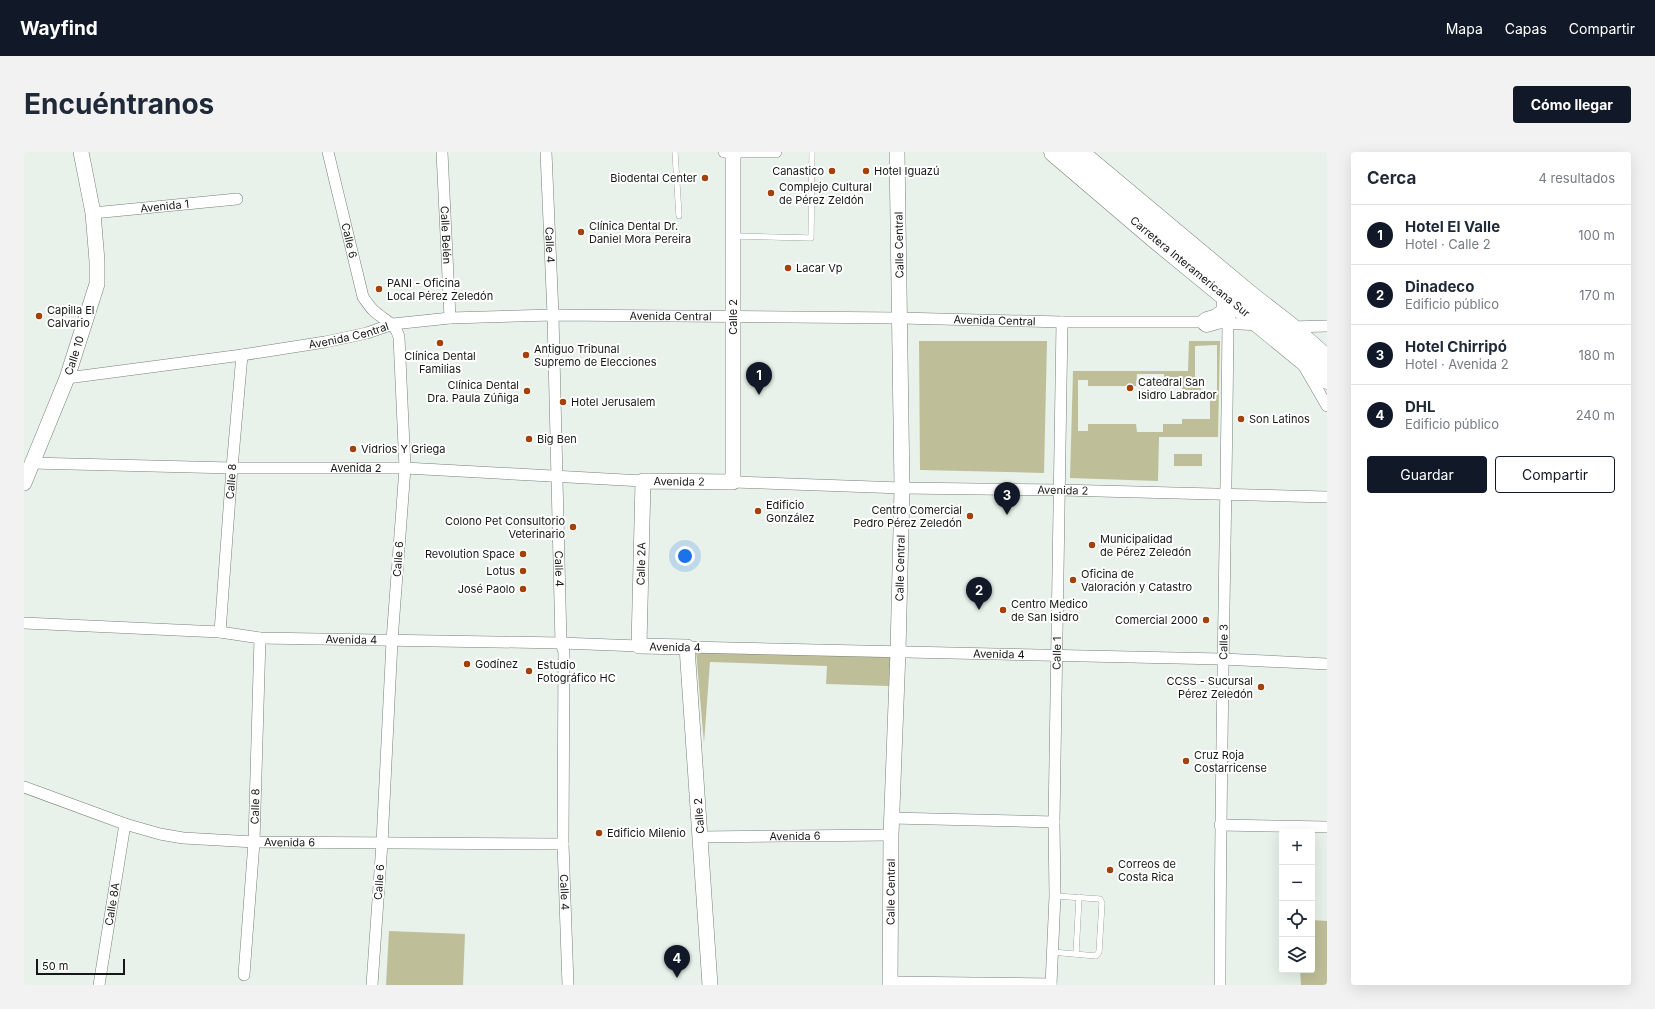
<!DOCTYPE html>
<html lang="es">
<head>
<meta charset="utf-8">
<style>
  :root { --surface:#fff; --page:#f2f2f3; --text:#1f2937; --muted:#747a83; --line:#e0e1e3; --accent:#111827 }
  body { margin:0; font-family:Inter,sans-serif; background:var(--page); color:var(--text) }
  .controls { position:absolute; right:12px; bottom:12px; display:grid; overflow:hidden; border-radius:4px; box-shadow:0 4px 16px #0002 }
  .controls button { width:36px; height:36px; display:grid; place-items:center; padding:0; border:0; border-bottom:1px solid var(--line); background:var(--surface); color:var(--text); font:20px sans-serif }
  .scale { position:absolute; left:12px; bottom:10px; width:89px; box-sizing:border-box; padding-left:4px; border:2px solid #151815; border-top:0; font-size:11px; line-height:14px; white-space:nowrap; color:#151815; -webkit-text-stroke:3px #fff; paint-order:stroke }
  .you { position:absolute; left:661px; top:404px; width:14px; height:14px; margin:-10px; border:3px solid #fff; border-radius:50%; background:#1a73e8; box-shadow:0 0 0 6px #1a73e833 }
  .badge { display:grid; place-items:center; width:26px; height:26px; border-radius:50%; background:var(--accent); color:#fff; font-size:13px; font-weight:700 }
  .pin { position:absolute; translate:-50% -33px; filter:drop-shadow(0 1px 2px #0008) }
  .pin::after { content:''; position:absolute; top:21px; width:14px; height:12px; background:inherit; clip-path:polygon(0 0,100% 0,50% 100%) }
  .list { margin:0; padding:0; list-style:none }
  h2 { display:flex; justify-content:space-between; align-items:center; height:52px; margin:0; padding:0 16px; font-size:17px }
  h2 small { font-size:13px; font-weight:400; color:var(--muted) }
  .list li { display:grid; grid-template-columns:26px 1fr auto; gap:12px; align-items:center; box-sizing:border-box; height:60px; padding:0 16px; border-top:1px solid var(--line) }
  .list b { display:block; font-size:15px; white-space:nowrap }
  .list p { margin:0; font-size:13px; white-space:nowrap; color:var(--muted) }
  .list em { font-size:13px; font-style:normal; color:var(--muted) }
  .actions { display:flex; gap:8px; padding:12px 16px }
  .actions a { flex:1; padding:9px 0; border:1px solid var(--accent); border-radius:4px; text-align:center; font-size:14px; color:var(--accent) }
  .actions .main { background:var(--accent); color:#fff }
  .icon { flex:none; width:22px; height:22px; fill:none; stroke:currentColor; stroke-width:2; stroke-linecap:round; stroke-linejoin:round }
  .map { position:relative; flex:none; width:1303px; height:833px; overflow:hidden; border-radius:4px }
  header { display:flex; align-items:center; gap:24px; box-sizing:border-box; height:56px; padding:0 20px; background:var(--accent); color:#fff }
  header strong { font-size:19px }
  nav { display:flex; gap:22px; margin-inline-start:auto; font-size:14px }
  .intro { display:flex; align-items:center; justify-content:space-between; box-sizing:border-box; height:96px; padding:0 24px }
  h1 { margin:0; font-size:28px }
  .button { padding:10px 18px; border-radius:4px; background:var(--accent); color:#fff; font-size:14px; font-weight:700 }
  main { display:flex; gap:24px; padding:0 24px }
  aside { flex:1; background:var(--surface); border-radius:4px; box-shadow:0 4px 16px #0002 }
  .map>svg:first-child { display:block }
</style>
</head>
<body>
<header>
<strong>Wayfind</strong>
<nav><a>Mapa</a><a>Capas</a><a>Compartir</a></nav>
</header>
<div class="intro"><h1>Encuéntranos</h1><a class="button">Cómo llegar</a></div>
<main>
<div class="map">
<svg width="1303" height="833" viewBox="0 0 1303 833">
  <rect width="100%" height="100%" fill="#e8f2ea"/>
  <g fill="#bebf98" fill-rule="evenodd">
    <path d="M 895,189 L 1023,189 L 1020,321 L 896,318 Z"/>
    <path d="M 1165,189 L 1196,189 L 1194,285 L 1135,285 L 1134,329 L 1046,326 L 1049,219 L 1164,219 ZM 1193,193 L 1193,238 L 1186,238 L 1186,267 L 1158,267 L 1158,272 L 1139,272 L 1139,280 L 1113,280 L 1112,272 L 1064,272 L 1064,279 L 1054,279 L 1054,228 L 1064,228 L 1064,234 L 1112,234 L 1113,222 L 1140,222 L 1141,233 L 1158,233 L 1158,238 L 1177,238 L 1177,227 L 1171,226 L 1171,194 Z"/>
    <rect x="1150" y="302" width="28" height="12"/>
    <path d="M 672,499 L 867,505 L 865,534 L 802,532 L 803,514 L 686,510 L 680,591 Z"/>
    <path d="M 1288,768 L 1303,769 L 1303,833 L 1277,833 L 1276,818 L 1288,818 Z"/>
    <path d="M 365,779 L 441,782 L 439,833 L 362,833 Z"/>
  </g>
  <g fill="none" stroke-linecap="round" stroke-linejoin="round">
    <g stroke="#778079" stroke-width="6">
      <g id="lane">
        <path d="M 651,0 L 655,64"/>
        <path d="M 709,84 L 787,86 L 788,0"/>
        <path d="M 1028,800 L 1072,804 L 1075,800 L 1078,751 L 1076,747 L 1031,744"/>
        <path d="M 1052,802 L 1055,745"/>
      </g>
    </g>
    <g stroke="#778079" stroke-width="12">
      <g id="street">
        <path id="s1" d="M 304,0 L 339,145 C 342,149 345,154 349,158 C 359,168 371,170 375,185 L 381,316 L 368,489 L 358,691 L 348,833"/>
        <path id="s2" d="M 418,0 L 426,166"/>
        <path id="s3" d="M 522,0 L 529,163 L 537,491 L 540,500 L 539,692 L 544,833"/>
        <path d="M 700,0 L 752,0"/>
        <path id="s4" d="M 69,61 L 213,47"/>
        <path d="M 1266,175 L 1303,174"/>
        <path d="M 1281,216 L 1303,254"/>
        <path id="s5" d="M 43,226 L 218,203 L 301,190 L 343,181 L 369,172 L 426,166 L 529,163 L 876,166 L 1038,170 L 1183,170 L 1235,173"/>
        <path id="s6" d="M 7,311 L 208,316 L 381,316 L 619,329"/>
        <path id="s7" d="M 709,330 L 878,336 L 1036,338 L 1303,345"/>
        <path id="s8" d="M 0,471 L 196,480 L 236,486 L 537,491 L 615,494"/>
        <path id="s9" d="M 196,480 L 208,316 L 218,203"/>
        <path id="s10" d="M 663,495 L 1198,507 L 1303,512"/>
        <path id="s11" d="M 0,635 L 101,672 L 136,682 L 159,686 L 230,690 L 539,692"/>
        <path d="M 867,666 L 1030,670"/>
        <path d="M 1196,673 L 1303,675"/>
        <path id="s12" d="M 676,685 L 867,683"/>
        <path id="s13" d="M 220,823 L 230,690 L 236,486"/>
        <path d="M 866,830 L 1027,832"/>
        <path id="s14" d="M 75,833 L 101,672"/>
        <path id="s15" d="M 1027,833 L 1031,744 L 1030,670 L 1038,170"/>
        <path id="s16" d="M 1196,833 C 1196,612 1202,392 1204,171"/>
      </g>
    </g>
    <g stroke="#778079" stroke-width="16">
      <g id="secondary">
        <path id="s17" d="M 0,331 L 43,226 L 73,132 L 73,109 L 69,61 L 57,0"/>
        <path id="s18" d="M 686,833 L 663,495 L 615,494 L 619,329 L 709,330 L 709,0"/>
        <path id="s19" d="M 866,833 L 867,683 L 874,499 L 878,336 L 873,0"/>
      </g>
    </g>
    <g stroke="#778079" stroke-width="21">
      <g id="highway">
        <path id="s20" d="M 1030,0 L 1132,87 L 1303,227"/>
        <path d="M 1054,0 L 1225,143 L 1266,175 L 1303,208"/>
        <path d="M 1183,170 L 1193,167 L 1203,160 L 1203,146"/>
      </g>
    </g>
    <use href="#lane" stroke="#fff" stroke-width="5.5"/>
    <use href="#street" stroke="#fff" stroke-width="11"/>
    <use href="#secondary" stroke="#fff" stroke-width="15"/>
    <use href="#highway" stroke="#fff" stroke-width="20"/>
  </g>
  <g fill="#a44009" stroke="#fff" stroke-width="1.5">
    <circle cx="808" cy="19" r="4"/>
    <circle cx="842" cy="19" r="4"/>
    <circle cx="681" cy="26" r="4"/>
    <circle cx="747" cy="41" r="4"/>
    <circle cx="557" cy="80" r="4"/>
    <circle cx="764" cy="116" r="4"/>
    <circle cx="355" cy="137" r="4"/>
    <circle cx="15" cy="164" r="4"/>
    <circle cx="416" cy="191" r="4"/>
    <circle cx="502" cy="203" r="4"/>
    <circle cx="1106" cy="236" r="4"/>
    <circle cx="503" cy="239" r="4"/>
    <circle cx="539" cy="250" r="4"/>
    <circle cx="1217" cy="267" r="4"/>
    <circle cx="505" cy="287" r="4"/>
    <circle cx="329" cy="297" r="4"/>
    <circle cx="734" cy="359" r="4"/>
    <circle cx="946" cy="364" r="4"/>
    <circle cx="549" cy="375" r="4"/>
    <circle cx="1068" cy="393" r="4"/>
    <circle cx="499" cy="402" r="4"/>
    <circle cx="499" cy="419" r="4"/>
    <circle cx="1049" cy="428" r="4"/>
    <circle cx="499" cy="437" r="4"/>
    <circle cx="979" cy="458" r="4"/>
    <circle cx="1182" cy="468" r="4"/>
    <circle cx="443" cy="512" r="4"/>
    <circle cx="505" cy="519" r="4"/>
    <circle cx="1237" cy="535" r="4"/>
    <circle cx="1162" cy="609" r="4"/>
    <circle cx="575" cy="681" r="4"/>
    <circle cx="1086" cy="718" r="4"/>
  </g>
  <g text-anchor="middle" stroke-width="4" stroke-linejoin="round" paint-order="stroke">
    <g font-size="11" fill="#151815" stroke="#fff" text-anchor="start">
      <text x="800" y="23" text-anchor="end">Canastico</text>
      <text x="850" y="23">Hotel Iguazú</text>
      <text x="673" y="30" text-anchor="end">Biodental Center</text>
      <text x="755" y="39">Complejo Cultural<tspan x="755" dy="13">de Pérez Zeldón</tspan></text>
      <text x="565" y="78">Clínica Dental Dr.<tspan x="565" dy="13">Daniel Mora Pereira</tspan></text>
      <text x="772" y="120">Lacar Vp</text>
      <text x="363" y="135">PANI - Oficina<tspan x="363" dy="13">Local Pérez Zeledón</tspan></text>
      <text x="23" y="162">Capilla El<tspan x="23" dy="13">Calvario</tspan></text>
      <text x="510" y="201">Antiguo Tribunal<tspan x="510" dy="13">Supremo de Elecciones</tspan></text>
      <text x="416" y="208" text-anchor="middle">Clínica Dental<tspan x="416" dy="13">Familias</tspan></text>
      <text x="1114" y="234">Catedral San<tspan x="1114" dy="13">Isidro Labrador</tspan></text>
      <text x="495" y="237" text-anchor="end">Clínica Dental<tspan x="495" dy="13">Dra. Paula Zúñiga</tspan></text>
      <text x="547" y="254">Hotel Jerusalem</text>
      <text x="1225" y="271">Son Latinos</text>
      <text x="513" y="291">Big Ben</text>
      <text x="337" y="301">Vidrios Y Griega</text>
      <text x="742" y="357">Edificio<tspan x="742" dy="13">González</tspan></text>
      <text x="938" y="362" text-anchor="end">Centro Comercial<tspan x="938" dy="13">Pedro Pérez Zeledón</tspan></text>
      <text x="541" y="373" text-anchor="end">Colono Pet Consultorio<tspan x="541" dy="13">Veterinario</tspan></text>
      <text x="1076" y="391">Municipalidad<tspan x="1076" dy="13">de Pérez Zeledón</tspan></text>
      <text x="491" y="406" text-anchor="end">Revolution Space</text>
      <text x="491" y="423" text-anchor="end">Lotus</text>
      <text x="1057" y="426">Oficina de<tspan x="1057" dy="13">Valoración y Catastro</tspan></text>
      <text x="491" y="441" text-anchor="end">José Paolo</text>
      <text x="987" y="456">Centro Medico<tspan x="987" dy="13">de San Isidro</tspan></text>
      <text x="1174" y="472" text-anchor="end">Comercial 2000</text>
      <text x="451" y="516">Godínez</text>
      <text x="513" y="517">Estudio<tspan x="513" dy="13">Fotográfico HC</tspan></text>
      <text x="1229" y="533" text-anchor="end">CCSS - Sucursal<tspan x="1229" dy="13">Pérez Zeledón</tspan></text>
      <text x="1170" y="607">Cruz Roja<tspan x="1170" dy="13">Costarricense</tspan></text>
      <text x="583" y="685">Edificio Milenio</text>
      <text x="1094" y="716">Correos de<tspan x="1094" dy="13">Costa Rica</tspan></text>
    </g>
    <g font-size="11" fill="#151815" stroke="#fff">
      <text dy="4" stroke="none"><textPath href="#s4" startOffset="72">Avenida 1</textPath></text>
      <text dy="4" stroke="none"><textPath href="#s2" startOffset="83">Calle Belén</textPath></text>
      <text dy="4" stroke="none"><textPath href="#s1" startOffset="91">Calle 6</textPath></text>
      <text dy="4" stroke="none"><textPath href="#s3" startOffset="93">Calle 4</textPath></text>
      <text transform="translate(875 93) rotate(-91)" y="4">Calle Central</text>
      <text dy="4" stroke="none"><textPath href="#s20" startOffset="178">Carretera Interamericana Sur</textPath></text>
      <text dy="4" stroke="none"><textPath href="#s5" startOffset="609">Avenida Central</textPath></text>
      <text transform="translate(709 165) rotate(-90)" y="4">Calle 2</text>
      <text dy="4" stroke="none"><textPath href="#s5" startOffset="933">Avenida Central</textPath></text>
      <text dy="4" stroke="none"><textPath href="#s5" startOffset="285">Avenida Central</textPath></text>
      <text dy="4" stroke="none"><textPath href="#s17" startOffset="137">Calle 10</textPath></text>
      <text dy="4" stroke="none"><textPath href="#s6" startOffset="325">Avenida 2</textPath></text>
      <text dy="4" stroke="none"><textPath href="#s9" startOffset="151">Calle 8</textPath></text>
      <text dy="4" stroke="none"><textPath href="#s18" startOffset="588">Avenida 2</textPath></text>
      <text dy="4" stroke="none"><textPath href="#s7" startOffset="330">Avenida 2</textPath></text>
      <text transform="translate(374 407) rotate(-86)" y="4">Calle 6</text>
      <text dy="4" stroke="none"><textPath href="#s18" startOffset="469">Calle 2A</textPath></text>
      <text dy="4" stroke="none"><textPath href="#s3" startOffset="417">Calle 4</textPath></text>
      <text dy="4" stroke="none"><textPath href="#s19" startOffset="417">Calle Central</textPath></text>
      <text dy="4" stroke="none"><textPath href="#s8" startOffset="328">Avenida 4</textPath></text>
      <text dy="4" stroke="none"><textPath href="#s16" startOffset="343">Calle 3</textPath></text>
      <text transform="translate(651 495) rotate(1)" y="4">Avenida 4</text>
      <text dy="4" stroke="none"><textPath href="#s10" startOffset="312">Avenida 4</textPath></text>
      <text dy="4" stroke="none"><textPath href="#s15" startOffset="332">Calle 1</textPath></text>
      <text dy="4" stroke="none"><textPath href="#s13" startOffset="169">Calle 8</textPath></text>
      <text transform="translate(675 664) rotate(-94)" y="4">Calle 2</text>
      <text dy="4" stroke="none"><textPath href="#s12" startOffset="95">Avenida 6</textPath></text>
      <text dy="4" stroke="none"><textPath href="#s11" startOffset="274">Avenida 6</textPath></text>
      <text transform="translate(355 730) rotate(-86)" y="4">Calle 6</text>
      <text dy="4" stroke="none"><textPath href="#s3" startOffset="741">Calle 4</textPath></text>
      <text dy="4" stroke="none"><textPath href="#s19" startOffset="93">Calle Central</textPath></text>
      <text dy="4" stroke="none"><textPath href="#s14" startOffset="82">Calle 8A</textPath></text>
    </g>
  </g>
</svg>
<div class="controls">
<button>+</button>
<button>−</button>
<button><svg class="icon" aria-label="locate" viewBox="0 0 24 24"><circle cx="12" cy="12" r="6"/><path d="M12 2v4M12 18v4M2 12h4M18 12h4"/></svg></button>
<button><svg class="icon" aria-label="layers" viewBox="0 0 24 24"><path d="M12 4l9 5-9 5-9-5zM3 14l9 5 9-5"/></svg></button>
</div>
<div class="scale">50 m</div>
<div class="you"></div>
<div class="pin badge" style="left:735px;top:243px">1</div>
<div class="pin badge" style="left:955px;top:458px">2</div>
<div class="pin badge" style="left:983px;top:363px">3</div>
<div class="pin badge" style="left:653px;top:826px">4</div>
</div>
<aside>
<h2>Cerca<small>4 resultados</small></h2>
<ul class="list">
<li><span class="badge">1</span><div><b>Hotel El Valle</b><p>Hotel · Calle 2</p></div><em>100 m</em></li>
<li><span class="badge">2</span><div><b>Dinadeco</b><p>Edificio público</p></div><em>170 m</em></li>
<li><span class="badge">3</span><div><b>Hotel Chirripó</b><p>Hotel · Avenida 2</p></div><em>180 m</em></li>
<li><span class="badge">4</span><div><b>DHL</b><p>Edificio público</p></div><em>240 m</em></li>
</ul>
<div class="actions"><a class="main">Guardar</a><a>Compartir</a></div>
</aside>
</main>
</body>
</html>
